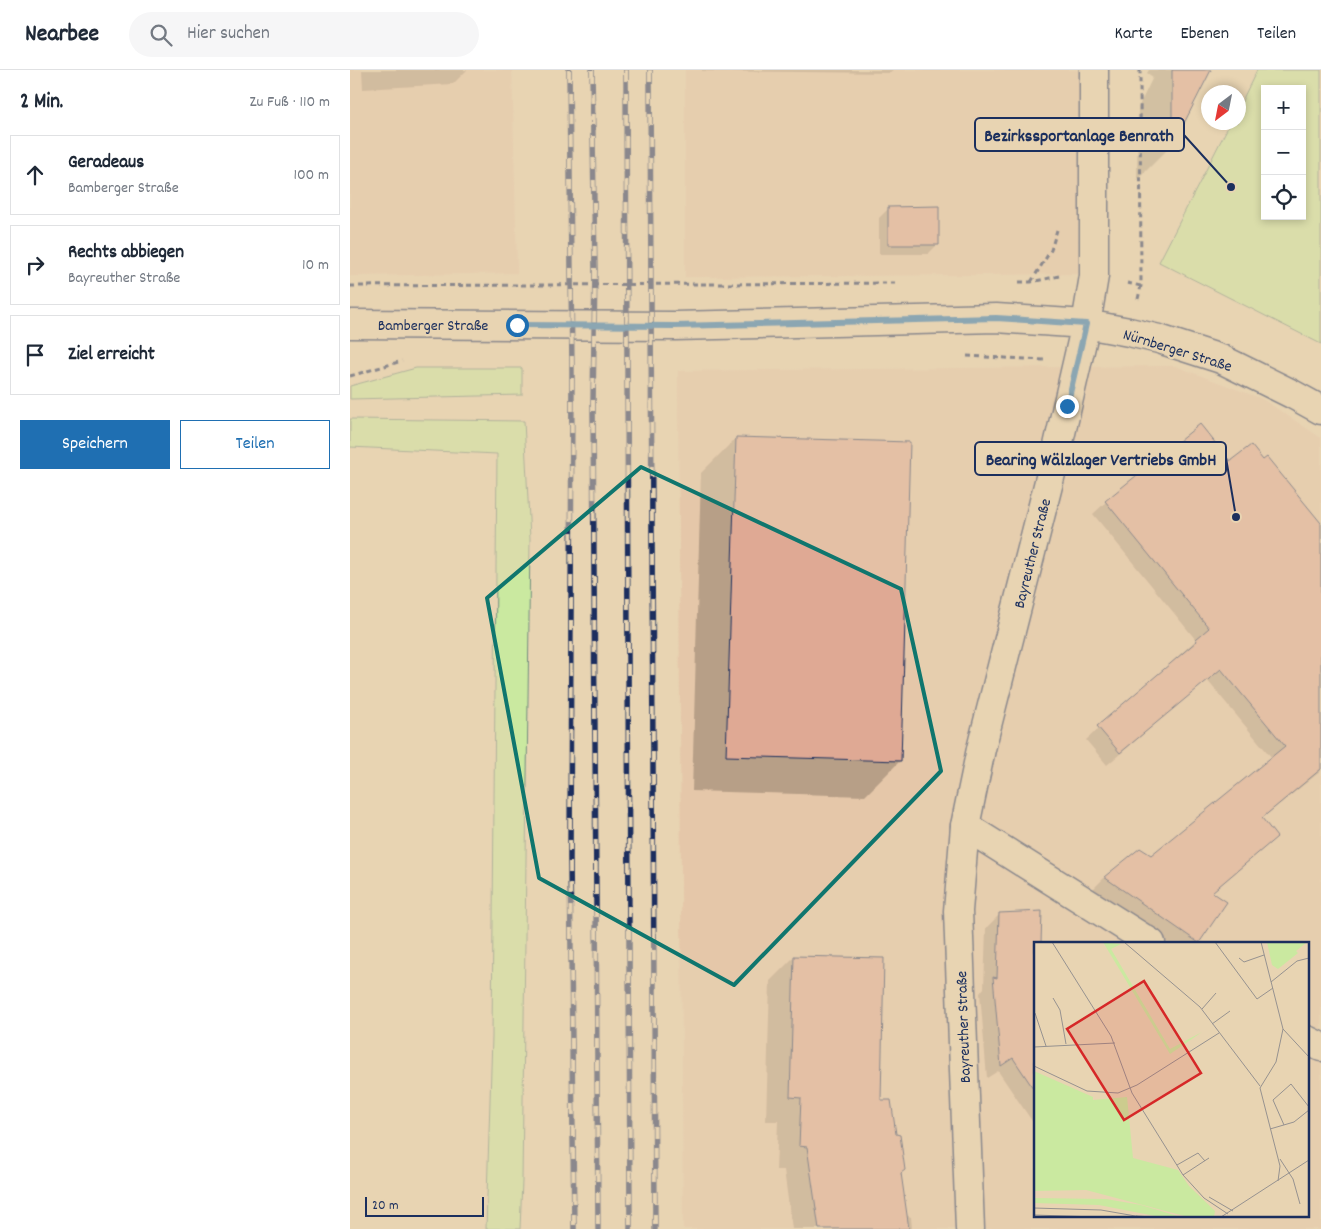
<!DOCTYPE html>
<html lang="de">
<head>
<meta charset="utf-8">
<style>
  :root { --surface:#fff; --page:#f6f6f7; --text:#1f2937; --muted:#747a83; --line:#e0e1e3; --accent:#1f6fb2 }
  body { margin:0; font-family:Dekko,sans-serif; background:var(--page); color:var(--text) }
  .controls { position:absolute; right:15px; top:15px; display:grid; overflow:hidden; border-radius:0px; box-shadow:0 2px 8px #0003 }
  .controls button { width:45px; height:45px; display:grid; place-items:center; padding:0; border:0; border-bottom:1px solid var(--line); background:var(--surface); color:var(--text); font:25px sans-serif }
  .compass { position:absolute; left:851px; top:15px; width:45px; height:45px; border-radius:50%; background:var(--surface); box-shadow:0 2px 8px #0003; rotate:212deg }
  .scale { position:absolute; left:15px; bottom:12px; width:119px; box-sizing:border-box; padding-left:5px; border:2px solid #1b2f5e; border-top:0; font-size:14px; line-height:18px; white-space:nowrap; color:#1b2f5e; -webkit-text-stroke:4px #e8d4b2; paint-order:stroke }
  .stop { position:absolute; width:15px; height:15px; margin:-11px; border:4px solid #1f6fb2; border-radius:50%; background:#fff }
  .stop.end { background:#1f6fb2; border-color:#fff; box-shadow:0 1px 5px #0008 }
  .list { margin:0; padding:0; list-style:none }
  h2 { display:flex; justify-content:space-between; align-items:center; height:65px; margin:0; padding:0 20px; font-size:21px }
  h2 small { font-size:16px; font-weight:400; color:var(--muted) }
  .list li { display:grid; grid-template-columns:32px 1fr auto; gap:15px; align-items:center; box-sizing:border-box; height:80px; margin:0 10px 10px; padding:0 10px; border:1px solid var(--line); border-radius:0px }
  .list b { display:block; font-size:19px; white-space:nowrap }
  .list p { margin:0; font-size:16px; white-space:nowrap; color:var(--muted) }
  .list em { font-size:16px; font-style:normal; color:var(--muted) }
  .actions { display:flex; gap:10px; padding:15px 20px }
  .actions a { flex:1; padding:11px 0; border:1px solid var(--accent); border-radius:0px; text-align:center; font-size:18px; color:var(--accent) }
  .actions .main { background:var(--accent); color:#fff }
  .icon { flex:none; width:28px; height:28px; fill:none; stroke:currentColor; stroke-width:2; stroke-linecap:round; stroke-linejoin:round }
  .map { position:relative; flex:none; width:971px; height:1159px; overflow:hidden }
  header { display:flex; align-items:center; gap:30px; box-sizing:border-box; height:70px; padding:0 25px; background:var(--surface); border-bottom:1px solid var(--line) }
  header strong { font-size:24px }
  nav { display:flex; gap:28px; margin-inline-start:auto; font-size:18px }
  .search { width:350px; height:45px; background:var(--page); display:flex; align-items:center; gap:12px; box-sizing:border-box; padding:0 18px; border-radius:28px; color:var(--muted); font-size:19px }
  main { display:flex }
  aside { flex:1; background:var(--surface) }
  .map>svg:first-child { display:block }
</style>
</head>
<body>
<header>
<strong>Nearbee</strong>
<div class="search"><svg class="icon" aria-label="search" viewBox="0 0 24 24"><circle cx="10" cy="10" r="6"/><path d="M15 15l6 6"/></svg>Hier suchen</div>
<nav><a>Karte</a><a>Ebenen</a><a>Teilen</a></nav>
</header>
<main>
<aside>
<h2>2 Min.<small>Zu Fuß · 110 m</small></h2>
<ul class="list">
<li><svg class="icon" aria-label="ahead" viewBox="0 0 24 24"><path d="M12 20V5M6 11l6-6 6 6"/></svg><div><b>Geradeaus</b><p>Bamberger Straße</p></div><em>100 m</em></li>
<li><svg class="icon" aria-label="right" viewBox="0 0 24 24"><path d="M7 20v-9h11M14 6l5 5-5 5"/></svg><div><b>Rechts abbiegen</b><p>Bayreuther Straße</p></div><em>10 m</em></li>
<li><svg class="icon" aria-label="arrive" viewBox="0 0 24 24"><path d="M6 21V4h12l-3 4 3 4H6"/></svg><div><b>Ziel erreicht</b></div></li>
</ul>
<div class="actions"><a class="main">Speichern</a><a>Teilen</a></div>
</aside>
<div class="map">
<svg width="971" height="1159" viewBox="0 0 971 1159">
  <rect width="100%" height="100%" fill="#e8d4b2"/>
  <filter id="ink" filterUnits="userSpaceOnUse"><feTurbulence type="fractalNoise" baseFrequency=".02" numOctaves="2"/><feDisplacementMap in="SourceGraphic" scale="10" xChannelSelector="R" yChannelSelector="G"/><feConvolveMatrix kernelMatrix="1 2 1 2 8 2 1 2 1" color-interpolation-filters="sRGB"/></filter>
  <g filter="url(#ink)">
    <g fill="#e5c7a9" fill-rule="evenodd">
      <path d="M 0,0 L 162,0 L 167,203 L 0,206 Z"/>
      <path d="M 335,0 L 729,0 L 728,204 L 335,207 Z"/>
      <path d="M 825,296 L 912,329 L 971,368 L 971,1159 L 333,1159 L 328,301 ZM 685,873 L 957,873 L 957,1145 L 685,1145 Z"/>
    </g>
    <g fill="#cae9a0" stroke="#728c7f" fill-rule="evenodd">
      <path d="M 907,0 L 971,0 L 971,274 L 809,192 L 880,53 L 888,52 L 889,37 ZM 915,19 L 952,19 L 952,146 L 915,146 Z"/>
      <path d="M 66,298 L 172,298 L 172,325 L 0,329 L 0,316 Z"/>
      <path d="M 0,349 L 174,351 L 180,469 L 172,1111 L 170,1159 L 136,1159 L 142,967 L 147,384 L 0,377 Z"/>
    </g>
    <g fill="#0003">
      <path d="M 12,0 L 117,0 L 103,14 L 13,19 Z"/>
      <path d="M 352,0 L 543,0 L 539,3 L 352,1 Z"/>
      <path d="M 799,0 L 860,0 L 821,76 L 787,110 L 788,38 L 803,7 L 797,3 Z"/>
      <path d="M 539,138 L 587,175 L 578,184 L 529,184 L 529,148 Z"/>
      <path d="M 386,368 L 550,691 L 515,726 L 342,721 L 351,403 Z"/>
      <path d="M 880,393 L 971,455 L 971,701 L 911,749 L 925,767 L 912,780 L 861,823 L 875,832 L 848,873 L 818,873 L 742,820 L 754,808 L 790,779 L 801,786 L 922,688 L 857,610 L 757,695 L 736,670 L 846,570 L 743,444 L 756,432 Z"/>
      <path d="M 650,844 L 685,873 L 685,1049 L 682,1051 L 648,1001 L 637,1008 L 630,923 L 634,918 L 636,858 Z"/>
      <path d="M 444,887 L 530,1031 L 550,1103 L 556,1145 L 561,1147 L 562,1159 L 442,1159 L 434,1100 L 426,1100 L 428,1051 L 416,1051 L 420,911 Z"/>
    </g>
    <g fill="#dfa994" stroke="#1b2f5e">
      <path d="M 822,0 L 861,0 L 822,77 Z"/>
      <path d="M 589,136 L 589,175 L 538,175 L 538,137 Z"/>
      <path d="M 850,354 L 880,391 L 901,375 L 913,390 L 917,387 L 971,453 L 971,699 L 912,748 L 927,767 L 862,822 L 877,832 L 849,873 L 754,807 L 790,778 L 801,785 L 935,676 L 871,599 L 770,683 L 747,656 L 847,571 L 846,569 L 859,558 L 755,431 Z"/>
      <path d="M 386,367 L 560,372 L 551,691 L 376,686 Z"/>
      <path d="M 692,841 L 691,873 L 685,873 L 685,1021 L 663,988 L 651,996 L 643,907 L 647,908 L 649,843 Z"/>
      <path d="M 444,886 L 534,888 L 531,1030 L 541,1030 L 546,1064 L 550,1065 L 555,1100 L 551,1103 L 559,1159 L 469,1159 L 457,1077 L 449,1076 L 451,1028 L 440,1027 Z"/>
    </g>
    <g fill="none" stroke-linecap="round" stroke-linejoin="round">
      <g stroke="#1b2f5e" stroke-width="31">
        <g id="street">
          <path d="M 0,254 L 325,256 L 646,248 L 736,254 L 708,376 L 631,679 L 615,756 L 608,841 L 620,1159"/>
          <path d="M 615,756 L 801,873"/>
          <path d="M 957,970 L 971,977"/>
        </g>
      </g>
      <g stroke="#1b2f5e" stroke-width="31">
        <path id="secondary" d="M 744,0 L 744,206 L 736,254 L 779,262 L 809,269 L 871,289 L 942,324 L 971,340"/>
      </g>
      <g stroke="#1b2f5e" stroke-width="3" stroke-dasharray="5 4" stroke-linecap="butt">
        <path d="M 669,212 L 681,212 L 709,206"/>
        <path d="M 681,212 L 701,180 L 707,160"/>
        <path d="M 777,213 L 791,216"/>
        <path d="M 0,216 L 547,213"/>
        <path d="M 788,229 L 791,216 L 790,0"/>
        <path d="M 617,286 L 694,290"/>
        <path d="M 0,306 L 52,291"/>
      </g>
      <use href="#street" stroke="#e8d4b2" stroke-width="28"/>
      <use href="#secondary" stroke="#e8d4b2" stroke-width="28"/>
      <g stroke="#1b2f5e" stroke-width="5.5">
        <g id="rail">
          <path d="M 219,0 L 222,303 L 220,788 L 224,1159"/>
          <path d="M 242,0 L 245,200 L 243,333 L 248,1159"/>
          <path d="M 276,0 L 280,1159"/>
          <path d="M 300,0 L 305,1159"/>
        </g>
      </g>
      <use href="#rail" stroke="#e8d4b2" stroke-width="4" stroke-dasharray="11" stroke-linecap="butt"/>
    </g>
  </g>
  <g fill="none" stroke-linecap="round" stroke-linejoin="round" filter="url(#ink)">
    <path stroke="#1f6fb2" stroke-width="6" d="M 167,255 L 325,256 L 646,248 L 736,254 L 717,336"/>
  </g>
  <path d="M0 0H971V1159H0ZM 291,397 L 551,519 L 591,701 L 384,915 L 189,808 L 137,528 Z" fill="#e8d4b2" fill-opacity=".55" fill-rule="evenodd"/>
  <path fill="none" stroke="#0f766e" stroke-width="4" stroke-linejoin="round" d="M 291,397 L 551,519 L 591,701 L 384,915 L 189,808 L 137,528 Z"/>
  <g text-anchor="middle" stroke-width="4.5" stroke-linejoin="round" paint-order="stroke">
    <g font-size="16" fill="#1b2f5e" stroke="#e8d4b2">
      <text x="83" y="260">Bamberger Straße</text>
      <text transform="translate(828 279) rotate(17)" y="6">Nürnberger Straße</text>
      <text transform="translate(681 483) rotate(-76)" y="6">Bayreuther Straße</text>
      <text transform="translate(612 957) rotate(-92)" y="6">Bayreuther Straße</text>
    </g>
  </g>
  <g transform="translate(684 872)">
    <rect width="275" height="275" fill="#e8d4b2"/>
    <path d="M 69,0 L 87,2 L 77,7 L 136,107 L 168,90 L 136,112 ZM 233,0 L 273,0 L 262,9 L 264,11 L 244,27 L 238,23 ZM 0,129 L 59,155 L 59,158 L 93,155 L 99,216 L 144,228 L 155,244 L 181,269 L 180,275 L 154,275 L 52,248 L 0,249 ZM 0,256 L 72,257 L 107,263 L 147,275 L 126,275 L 65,263 L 0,261 Z" fill="#cae9a0"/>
    <path fill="none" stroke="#969290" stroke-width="1" d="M 18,0 L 77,94 L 98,151 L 149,233 L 170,256 L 194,272M 90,0 L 166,65 L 226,144M 181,0 L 223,57 L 239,46M 227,0 L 249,87 L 242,120 L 226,146 L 246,224 L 244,239M 205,16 L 210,20 L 230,13M 237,40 L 263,19 L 275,16M 19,56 L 26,68 L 32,102M 168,67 L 182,51M 1,71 L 12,104M 178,82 L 196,69M 249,87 L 275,115M 0,105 L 81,101M 0,124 L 53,149 L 84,151 L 103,143 L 185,91M 250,183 L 239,158 L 257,142 L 275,165M 236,187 L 260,180 L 275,168M 246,217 L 259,237 L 266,262M 143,223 L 164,211 L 171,219M 149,233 L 175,216M 175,255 L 199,269M 0,266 L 67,268 L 107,275M 0,273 L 63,275M 102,274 L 119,275M 187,275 L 275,218"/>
    <path fill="#d62828" fill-opacity="0.15" stroke="#d62828" stroke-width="2.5" d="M 110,39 L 167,131 L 90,178 L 33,87 Z"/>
    <rect width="275" height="275" fill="none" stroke="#1b2f5e" stroke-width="2.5"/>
  </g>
  <path fill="none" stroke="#1b2f5e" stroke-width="2" d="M881 117L834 65M886 447L876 388"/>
  <g fill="#1b2f5e" stroke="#e8d4b2" stroke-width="2">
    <circle cx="881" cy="117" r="5"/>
    <circle cx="886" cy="447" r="5"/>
  </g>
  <g fill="#e8d4b2" stroke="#1b2f5e" stroke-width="2">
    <rect x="625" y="48" width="209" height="33" rx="5"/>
    <rect x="625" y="372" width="251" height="33" rx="5"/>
  </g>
  <g font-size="18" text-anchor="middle" font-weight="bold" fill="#1b2f5e">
    <text x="729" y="71">Bezirkssportanlage Benrath</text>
    <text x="751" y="395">Bearing Wälzlager Vertriebs GmbH</text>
  </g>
</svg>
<div class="controls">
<button>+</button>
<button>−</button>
<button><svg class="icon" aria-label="locate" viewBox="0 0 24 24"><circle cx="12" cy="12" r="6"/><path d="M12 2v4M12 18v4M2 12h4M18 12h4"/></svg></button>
</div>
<svg class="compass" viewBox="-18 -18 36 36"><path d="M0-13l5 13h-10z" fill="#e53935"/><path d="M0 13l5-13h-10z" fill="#747a83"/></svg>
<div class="scale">20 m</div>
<div class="stop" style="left:167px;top:255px"></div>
<div class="stop end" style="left:717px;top:336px"></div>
</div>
</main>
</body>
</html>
